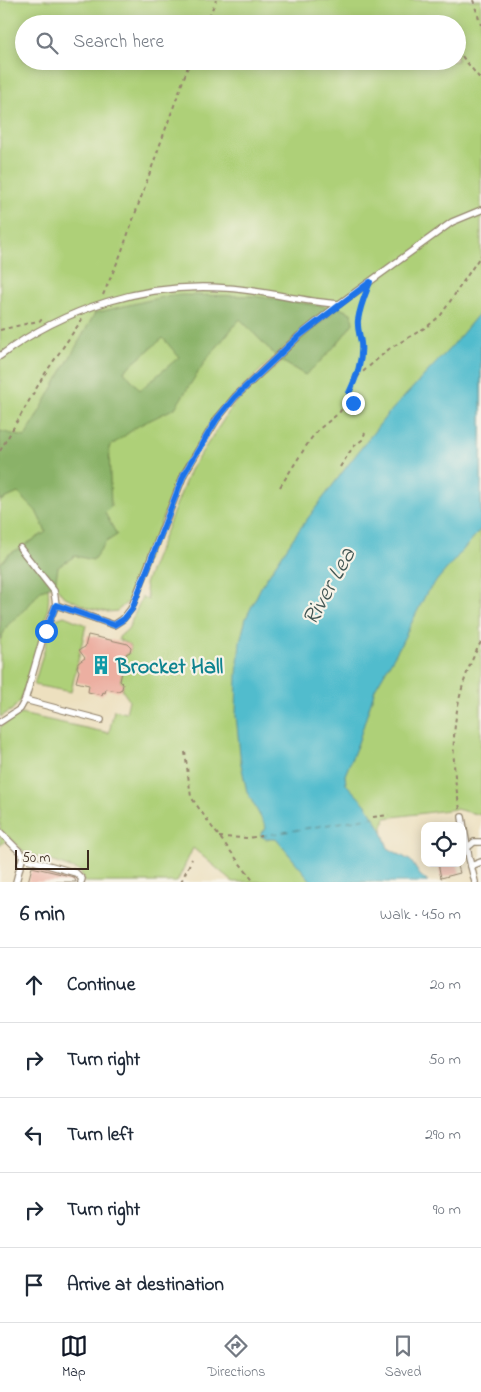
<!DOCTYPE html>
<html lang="en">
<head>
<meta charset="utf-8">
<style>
  :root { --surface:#fff; --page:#f2f2f3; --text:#1f2937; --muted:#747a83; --line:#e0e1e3; --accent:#111827 }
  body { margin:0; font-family:"Indie Flower",sans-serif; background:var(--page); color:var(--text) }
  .controls { position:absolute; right:15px; bottom:15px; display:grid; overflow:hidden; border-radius:10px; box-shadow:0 2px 12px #0003 }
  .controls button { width:45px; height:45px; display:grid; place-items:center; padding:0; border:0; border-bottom:1px solid var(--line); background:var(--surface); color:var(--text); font:25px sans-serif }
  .scale { position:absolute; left:15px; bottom:12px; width:74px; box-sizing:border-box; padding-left:5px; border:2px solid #3b2a1e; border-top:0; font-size:14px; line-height:18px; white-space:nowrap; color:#3b2a1e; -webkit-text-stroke:4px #f7f3e8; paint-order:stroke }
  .stop { position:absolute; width:15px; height:15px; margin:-11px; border:4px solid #1a73e8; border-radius:50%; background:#fff }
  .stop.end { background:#1a73e8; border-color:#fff; box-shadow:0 1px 5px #0008 }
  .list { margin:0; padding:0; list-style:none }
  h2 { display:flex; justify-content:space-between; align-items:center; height:65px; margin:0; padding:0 20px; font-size:21px }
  h2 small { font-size:16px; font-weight:400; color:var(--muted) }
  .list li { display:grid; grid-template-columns:32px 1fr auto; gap:15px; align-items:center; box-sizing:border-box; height:75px; padding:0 20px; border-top:1px solid var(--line) }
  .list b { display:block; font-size:19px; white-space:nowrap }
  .list em { font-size:16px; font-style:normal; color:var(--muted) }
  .icon { flex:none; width:28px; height:28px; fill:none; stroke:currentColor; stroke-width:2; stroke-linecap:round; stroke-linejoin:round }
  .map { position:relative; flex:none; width:481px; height:882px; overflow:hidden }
  .search { position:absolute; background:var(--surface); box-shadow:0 2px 12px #0003; left:15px; right:15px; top:15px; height:55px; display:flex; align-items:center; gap:12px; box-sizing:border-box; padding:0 18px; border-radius:28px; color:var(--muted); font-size:19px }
  .sheet { height:440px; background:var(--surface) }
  nav { display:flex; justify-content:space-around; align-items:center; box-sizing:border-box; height:70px; border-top:1px solid var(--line); background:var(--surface); font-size:14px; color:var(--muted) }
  nav a { display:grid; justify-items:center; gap:2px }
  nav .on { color:var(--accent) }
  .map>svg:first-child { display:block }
</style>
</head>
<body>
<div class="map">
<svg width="481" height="882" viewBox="0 0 481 882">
  <rect width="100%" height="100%" fill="#f7f3e8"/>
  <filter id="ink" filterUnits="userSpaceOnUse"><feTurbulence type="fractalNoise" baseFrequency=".02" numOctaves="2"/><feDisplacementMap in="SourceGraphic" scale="10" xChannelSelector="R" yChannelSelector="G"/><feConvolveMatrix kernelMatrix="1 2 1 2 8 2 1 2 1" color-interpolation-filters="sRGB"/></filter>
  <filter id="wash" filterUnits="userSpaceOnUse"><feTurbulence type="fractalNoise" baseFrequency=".0096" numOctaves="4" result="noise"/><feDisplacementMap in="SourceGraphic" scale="20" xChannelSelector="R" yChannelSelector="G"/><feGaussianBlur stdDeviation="1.12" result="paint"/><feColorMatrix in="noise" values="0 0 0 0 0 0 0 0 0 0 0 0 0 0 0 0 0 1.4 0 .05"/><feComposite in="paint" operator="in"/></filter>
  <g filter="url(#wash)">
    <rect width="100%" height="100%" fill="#ede0bf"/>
    <g fill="#aed078" stroke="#747d4b" fill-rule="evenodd">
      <path d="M 0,0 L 481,0 L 481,815 L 456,809 L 385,818 L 371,882 L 233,882 L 193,848 L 177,882 L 84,882 L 80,871 L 24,852 L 9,837 L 0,846 L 0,727 L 11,719 L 21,714 L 109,733 L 114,710 L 126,713 L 129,700 L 122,690 L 123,684 L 120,681 L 126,654 L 130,652 L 131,647 L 128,644 L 119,640 L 119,637 L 128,629 L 142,597 L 148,600 L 145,584 L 190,470 L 236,401 L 281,362 L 275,356 L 216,414 L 180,474 L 130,600 L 117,611 L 108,612 L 89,608 L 63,596 L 55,585 L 48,587 C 53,614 30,674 20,701 L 12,710 L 0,717 ZM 24,24 L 457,24 L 457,61 L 24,61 Z"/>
      <path d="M 64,616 L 86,625 L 71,692 L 34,685 L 51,626 L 56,619 Z"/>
    </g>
    <g fill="#8ab268" stroke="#626e43" fill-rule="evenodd">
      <path d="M 171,295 L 254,296 L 328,307 L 275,355 L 240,319 L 206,360 L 175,408 L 138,426 L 109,447 L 111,507 L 105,513 L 117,535 L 106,542 L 93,560 L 75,556 L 58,567 L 55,585 L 41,590 L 29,605 L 7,626 L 0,640 L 0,564 L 8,555 L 46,532 L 36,511 L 18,493 L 0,501 L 0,431 L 25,437 L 95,313 ZM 163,338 L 179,357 L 140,390 L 124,371 Z"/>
      <path d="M 339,308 L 351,313 L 353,323 C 339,343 323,360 305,375 L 278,359 L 302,338 Z"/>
    </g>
    <path fill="#51bccd" stroke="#467376" d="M 481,311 L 481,529 L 427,592 L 399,648 L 375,689 L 358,743 L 345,775 L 346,784 L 366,805 L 381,829 L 388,848 L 411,861 L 420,875 L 428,882 L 312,882 L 276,839 L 266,839 L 261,836 L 261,833 L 265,830 L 266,827 L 247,792 L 241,764 L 236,716 L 237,674 L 240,642 L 246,618 L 262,585 L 296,534 L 351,461 L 387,415 L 452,346 Z"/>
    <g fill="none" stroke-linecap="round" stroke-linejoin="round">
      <path stroke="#425653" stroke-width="1" stroke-dasharray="6 5" stroke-linecap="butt" d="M 261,836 L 373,817"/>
    </g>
    <g id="blocks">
      <g fill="#ecafa1">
        <path d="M 88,635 L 128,644 L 131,647 L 130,652 L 126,654 L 120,681 L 123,684 L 122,689 L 118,691 L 106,689 L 105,693 L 103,692 L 102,695 L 88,692 L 89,685 L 76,682 L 79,671 L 77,667 L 78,663 L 85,658 L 79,650 L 85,647 Z"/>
        <path d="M 438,863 L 457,863 L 460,873 L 441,878 Z"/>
        <path d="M 32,867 L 74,877 L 76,882 L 28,882 Z"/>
      </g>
    </g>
  </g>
  <g filter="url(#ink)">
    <use href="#blocks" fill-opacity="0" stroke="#94856e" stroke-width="1"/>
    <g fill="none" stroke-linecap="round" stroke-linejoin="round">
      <g stroke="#94856e" stroke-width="8">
        <g id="service">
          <path d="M 0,356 C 64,308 146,282 226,288 C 264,290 301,302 339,304"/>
          <path d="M 20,548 L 54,591 L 56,605"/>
          <path d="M 25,700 L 101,720"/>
          <path d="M 0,722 L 20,709 L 25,700 L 45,631 L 56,605 L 114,625 L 123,619 L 131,609 L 184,474 L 217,419 L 235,397 L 299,336 L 339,304 L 452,222 L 481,210"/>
          <path d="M 462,817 L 469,858 L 475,882"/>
          <path d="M 0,832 L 27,859 L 76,873 L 82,879 L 81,882"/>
          <path d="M 467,848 L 474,842 L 481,842"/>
          <path d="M 471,866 L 481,862"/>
          <path d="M 16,882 L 23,855"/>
        </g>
      </g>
      <g stroke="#94856e" stroke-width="2" stroke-dasharray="4 4" stroke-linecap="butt">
        <path d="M 473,0 L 481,25"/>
        <path d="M 206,24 L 216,0"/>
        <path d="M 457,50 L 481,80"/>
        <path d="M 103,295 L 120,256 L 190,61"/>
        <path d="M 0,330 L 42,320"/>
        <path d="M 357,377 L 389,349 L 428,326 L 441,315 L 481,255"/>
        <path d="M 350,394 L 355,411"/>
        <path d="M 0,451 L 44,375 L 83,318"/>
        <path d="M 340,467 L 353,447 L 362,440 L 365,433"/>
        <path d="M 280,487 L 310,440 L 318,430 L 339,413 L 346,403 L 357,377 L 361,355 L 361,343 L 358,331 L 358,319 L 364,297"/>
        <path d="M 185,752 L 191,797 L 212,827 L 254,882"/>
        <path d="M 460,809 C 448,751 452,695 481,642"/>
        <path d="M 373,817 L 389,815"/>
        <path d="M 219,837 L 247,838 L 261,836"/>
        <path d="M 181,882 L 192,859"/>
      </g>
      <use href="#service" stroke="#fff" stroke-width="5.5"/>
    </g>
  </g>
  <g fill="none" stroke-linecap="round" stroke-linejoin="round" filter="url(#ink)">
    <path stroke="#1a73e8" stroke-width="6" d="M 46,631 L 56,605 L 114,625 L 124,619 L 132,609 L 184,474 L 217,419 L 235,397 L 299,336 L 370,282 C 365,295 360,306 358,320 C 357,329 360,335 361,343 C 363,361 356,378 349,393 L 353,403"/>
  </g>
  <defs>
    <g id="building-bare" transform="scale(1.5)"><path d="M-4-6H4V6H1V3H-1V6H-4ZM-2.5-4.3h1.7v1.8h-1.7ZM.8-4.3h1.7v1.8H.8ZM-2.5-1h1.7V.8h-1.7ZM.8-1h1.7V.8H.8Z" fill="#0f9aa8" stroke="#f7f3e8" stroke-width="2.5" paint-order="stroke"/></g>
  </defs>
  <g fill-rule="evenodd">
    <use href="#building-bare" x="101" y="665"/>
  </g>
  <g text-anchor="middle" stroke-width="4.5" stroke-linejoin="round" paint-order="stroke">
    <g font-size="22" font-weight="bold" fill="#0d838f" stroke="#f7f3e8" text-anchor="start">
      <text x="116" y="673">Brocket Hall</text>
    </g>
    <g font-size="24" font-style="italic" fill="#425653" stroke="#f7f3e8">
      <text transform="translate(328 586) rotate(-61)" y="8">River Lea</text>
    </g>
  </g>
</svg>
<div class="controls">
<button><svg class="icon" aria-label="locate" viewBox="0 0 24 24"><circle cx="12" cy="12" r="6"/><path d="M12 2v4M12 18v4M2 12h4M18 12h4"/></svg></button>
</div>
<div class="scale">50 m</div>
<div class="stop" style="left:46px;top:631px"></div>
<div class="stop end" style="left:353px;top:403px"></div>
<div class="search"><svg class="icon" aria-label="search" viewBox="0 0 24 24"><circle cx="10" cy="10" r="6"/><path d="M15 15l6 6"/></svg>Search here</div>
</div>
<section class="sheet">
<h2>6 min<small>Walk · 450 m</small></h2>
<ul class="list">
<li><svg class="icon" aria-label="ahead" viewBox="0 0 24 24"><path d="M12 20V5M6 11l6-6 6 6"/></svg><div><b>Continue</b></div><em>20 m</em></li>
<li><svg class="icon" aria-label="right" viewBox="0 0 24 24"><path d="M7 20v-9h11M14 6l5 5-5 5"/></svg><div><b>Turn right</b></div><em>50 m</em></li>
<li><svg class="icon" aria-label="left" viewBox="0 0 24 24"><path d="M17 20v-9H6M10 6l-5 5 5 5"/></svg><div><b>Turn left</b></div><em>290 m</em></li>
<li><svg class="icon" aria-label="right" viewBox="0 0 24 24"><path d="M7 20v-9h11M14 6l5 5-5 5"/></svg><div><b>Turn right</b></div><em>90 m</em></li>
<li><svg class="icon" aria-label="arrive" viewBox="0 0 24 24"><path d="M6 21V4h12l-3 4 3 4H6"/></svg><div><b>Arrive at destination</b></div></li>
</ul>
</section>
<nav>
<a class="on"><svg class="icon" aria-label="map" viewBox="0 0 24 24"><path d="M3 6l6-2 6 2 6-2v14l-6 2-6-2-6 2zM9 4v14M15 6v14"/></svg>Map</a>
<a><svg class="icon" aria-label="directions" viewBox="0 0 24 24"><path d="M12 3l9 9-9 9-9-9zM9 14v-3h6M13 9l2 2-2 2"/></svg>Directions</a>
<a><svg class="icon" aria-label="saved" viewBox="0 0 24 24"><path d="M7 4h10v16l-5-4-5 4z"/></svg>Saved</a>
</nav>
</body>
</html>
